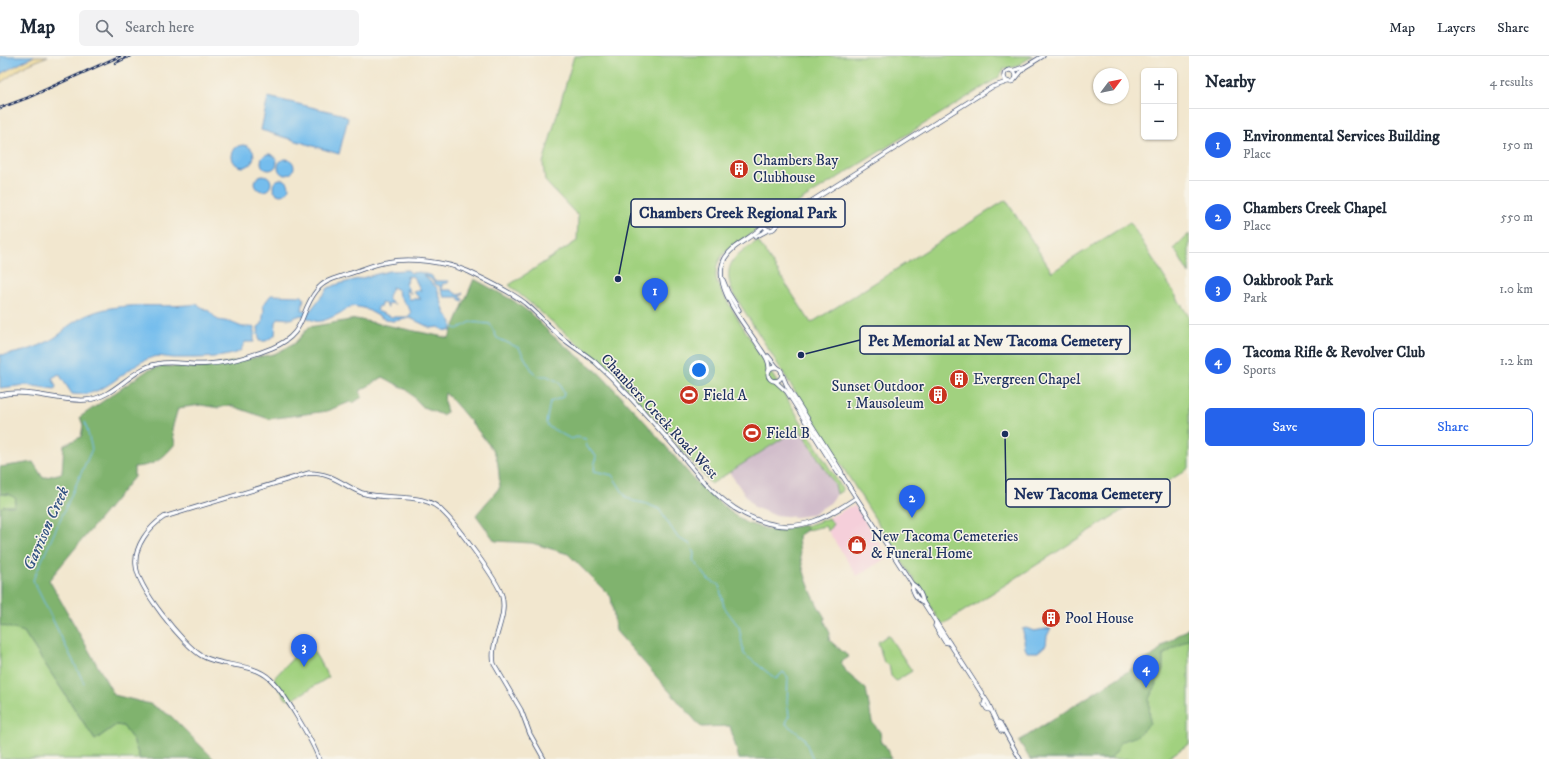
<!DOCTYPE html>
<html lang="en">
<head>
<meta charset="utf-8">
<style>
  :root { --surface:#fff; --page:#f2f2f3; --text:#1f2937; --muted:#747a83; --line:#e0e1e3; --accent:#2563eb }
  body { margin:0; font-family:"IM FELL DW Pica",serif; background:var(--page); color:var(--text) }
  .controls { position:absolute; right:12px; top:12px; display:grid; overflow:hidden; border-radius:6px; box-shadow:0 1px 3px #0004 }
  .controls button { width:36px; height:36px; display:grid; place-items:center; padding:0; border:0; border-bottom:1px solid var(--line); background:var(--surface); color:var(--text); font:20px sans-serif }
  .compass { position:absolute; left:1093px; top:12px; width:36px; height:36px; border-radius:50%; background:var(--surface); box-shadow:0 1px 3px #0004; rotate:58deg }
  .you { position:absolute; left:699px; top:314px; width:14px; height:14px; margin:-10px; border:3px solid #fff; border-radius:50%; background:#1a73e8; box-shadow:0 0 0 6px #1a73e833 }
  .badge { display:grid; place-items:center; width:26px; height:26px; border-radius:50%; background:var(--accent); color:#fff; font-size:13px; font-weight:700 }
  .pin { position:absolute; translate:-50% -33px; filter:drop-shadow(0 1px 2px #0008) }
  .pin::after { content:''; position:absolute; top:21px; width:14px; height:12px; background:inherit; clip-path:polygon(0 0,100% 0,50% 100%) }
  .list { margin:0; padding:0; list-style:none }
  h2 { display:flex; justify-content:space-between; align-items:center; height:52px; margin:0; padding:0 16px; font-size:17px }
  h2 small { font-size:13px; font-weight:400; color:var(--muted) }
  .list li { display:grid; grid-template-columns:26px 1fr auto; gap:12px; align-items:center; box-sizing:border-box; height:72px; padding:0 16px; border-top:1px solid var(--line) }
  .list b { display:block; font-size:15px; white-space:nowrap }
  .list p { margin:0; font-size:13px; white-space:nowrap; color:var(--muted) }
  .list em { font-size:13px; font-style:normal; color:var(--muted) }
  .actions { display:flex; gap:8px; padding:12px 16px }
  .actions a { flex:1; padding:9px 0; border:1px solid var(--accent); border-radius:6px; text-align:center; font-size:14px; color:var(--accent) }
  .actions .main { background:var(--accent); color:#fff }
  .icon { flex:none; width:22px; height:22px; fill:none; stroke:currentColor; stroke-width:2; stroke-linecap:round; stroke-linejoin:round }
  .map { position:relative; flex:none; width:1189px; height:703px; overflow:hidden }
  header { display:flex; align-items:center; gap:24px; box-sizing:border-box; height:56px; padding:0 20px; background:var(--surface); border-bottom:1px solid var(--line) }
  header strong { font-size:19px }
  nav { display:flex; gap:22px; margin-inline-start:auto; font-size:14px }
  .search { width:280px; height:36px; background:var(--page); display:flex; align-items:center; gap:10px; box-sizing:border-box; padding:0 14px; border-radius:6px; color:var(--muted); font-size:15px }
  main { display:flex }
  aside { flex:1; background:var(--surface) }
  .map>svg:first-child { display:block }
</style>
</head>
<body>
<header>
<strong>Map</strong>
<div class="search"><svg class="icon" aria-label="search" viewBox="0 0 24 24"><circle cx="10" cy="10" r="6"/><path d="M15 15l6 6"/></svg>Search here</div>
<nav><a>Map</a><a>Layers</a><a>Share</a></nav>
</header>
<main>
<div class="map">
<svg width="1189" height="703" viewBox="0 0 1189 703">
  <rect width="100%" height="100%" fill="#f7f3e8"/>
  <filter id="ink" filterUnits="userSpaceOnUse"><feTurbulence type="fractalNoise" baseFrequency=".025" numOctaves="2"/><feDisplacementMap in="SourceGraphic" scale="8" xChannelSelector="R" yChannelSelector="G"/><feConvolveMatrix kernelMatrix="1 2 1 2 8 2 1 2 1" color-interpolation-filters="sRGB"/></filter>
  <filter id="wash" filterUnits="userSpaceOnUse"><feTurbulence type="fractalNoise" baseFrequency=".012" numOctaves="4" result="noise"/><feDisplacementMap in="SourceGraphic" scale="16" xChannelSelector="R" yChannelSelector="G"/><feGaussianBlur stdDeviation="0.9" result="paint"/><feColorMatrix in="noise" values="0 0 0 0 0 0 0 0 0 0 0 0 0 0 0 0 0 1.4 0 .05"/><feComposite in="paint" operator="in"/></filter>
  <g filter="url(#wash)">
    <rect width="100%" height="100%" fill="#f2e7cf"/>
    <path fill="#f5cfda" d="M 855,450 L 888,501 L 857,520 L 828,475 L 833,468 L 829,462 L 849,451 Z"/>
    <path fill="#d1bdcb" d="M 799,372 L 835,429 L 837,438 L 830,447 L 811,459 L 796,461 L 774,459 L 754,451 L 729,416 Z"/>
    <g fill="#a1d17f" stroke="#5e806e">
      <path d="M 574,0 L 1033,0 L 1015,11 L 1004,13 L 998,22 L 781,157 L 775,159 L 771,157 L 762,161 C 761,185 717,185 716,217 C 715,222 719,230 721,235 L 843,434 L 837,438 L 835,429 L 799,372 L 711,428 L 660,368 L 612,317 L 509,229 L 577,185 L 578,160 L 545,125 L 543,107 Z"/>
      <path d="M 1006,144 L 1052,216 L 1130,166 L 1189,261 L 1189,412 L 942,569 L 733,237 C 721,209 735,198 758,185 L 811,267 Z"/>
      <path d="M 1189,178 L 1189,218 L 1174,192 Z"/>
      <path d="M 0,438 L 12,439 L 16,443 L 14,450 L 3,450 L 0,453 Z"/>
      <path d="M 829,462 L 833,468 L 828,475 L 825,470 L 807,474 L 806,470 Z"/>
      <path d="M 0,525 L 24,576 L 95,684 L 116,669 L 123,670 L 133,684 L 140,703 L 0,703 Z"/>
      <path d="M 888,579 L 912,615 L 896,625 L 891,620 L 889,609 L 884,607 L 878,586 Z"/>
      <path d="M 1189,579 L 1189,688 L 1166,703 L 1030,703 Z"/>
      <path d="M 309,588 L 329,621 L 292,644 L 286,643 L 274,624 L 275,621 L 294,601 L 294,597 Z"/>
    </g>
    <g fill="#80b36e" stroke="#4e7166">
      <path d="M 474,223 L 514,245 L 530,257 L 553,280 L 599,317 L 645,366 L 697,427 L 734,459 L 746,467 L 770,474 L 806,469 L 807,474 L 798,480 C 800,511 809,536 825,562 L 825,566 L 830,577 L 829,584 L 849,601 L 841,606 L 847,617 L 866,633 L 872,666 L 880,676 L 882,688 L 885,689 L 891,703 L 739,703 L 730,670 L 701,671 L 616,575 L 611,541 L 568,498 L 532,487 L 495,485 L 476,459 L 500,431 C 499,421 499,409 496,400 C 494,393 452,342 445,337 L 444,345 L 447,356 L 442,359 L 423,351 L 407,334 L 383,321 L 360,335 L 362,341 L 353,347 L 350,346 L 327,355 L 269,363 L 229,349 L 219,352 L 201,349 L 178,352 L 172,373 L 175,388 C 162,403 155,410 134,411 L 134,421 L 49,524 L 114,639 L 150,648 L 171,660 L 214,703 L 140,703 L 133,684 L 123,670 L 116,669 L 95,684 L 24,576 L 0,569 L 0,453 L 3,450 L 14,450 L 16,443 L 9,438 L 0,438 L 0,411 L 33,406 L 43,422 L 62,417 L 64,389 L 81,381 L 83,369 L 80,361 L 148,314 L 164,310 L 201,312 L 274,298 L 294,288 L 309,271 L 356,263 L 449,282 Z"/>
      <path d="M 1189,572 L 1189,583 L 1163,599 L 1163,613 L 1149,643 L 1150,667 L 1137,680 L 1120,686 L 1118,693 L 1110,703 L 1030,703 L 1019,685 L 1158,596 L 1163,589 Z"/>
    </g>
    <path fill="#eeda9e" stroke="#84847e" d="M 34,0 L 48,0 L 25,10 L 0,27 L 0,18 Z"/>
    <g fill="#74bded" stroke="#4876a6" fill-rule="evenodd">
      <path d="M 0,0 L 34,0 L 0,18 Z"/>
      <path d="M 268,41 L 341,58 L 348,62 L 339,98 L 261,74 Z"/>
      <circle cx="243" cy="100" r="11"/>
      <circle cx="269" cy="106" r="8"/>
      <circle cx="286" cy="111" r="8"/>
      <circle cx="263" cy="127" r="8"/>
      <circle cx="281" cy="131" r="8"/>
      <path d="M 408,214 L 411,217 L 419,216 L 432,220 L 434,225 L 449,225 L 448,227 L 442,228 L 442,234 L 451,234 L 458,239 L 463,237 L 460,240 L 463,244 L 461,245 L 458,241 L 444,241 L 439,229 L 436,229 L 431,223 L 423,219 L 437,232 L 445,257 L 452,266 L 451,275 L 443,274 L 439,271 L 431,272 L 410,262 L 393,265 L 386,264 L 364,252 L 352,250 C 344,255 323,268 315,265 C 310,264 306,260 301,259 L 290,263 L 279,262 L 276,266 L 275,279 L 266,285 L 259,285 L 258,271 L 262,268 L 264,254 L 263,249 L 271,239 L 302,240 L 304,242 L 302,254 L 310,255 L 328,232 L 335,229 L 389,215 ZM 409,220 L 414,221 L 421,235 L 417,234 L 416,236 L 413,235 L 413,236 L 421,243 L 409,243 L 406,233 L 411,238 L 405,227 L 408,226 L 407,224 L 409,222 L 406,221 ZM 392,231 L 398,234 L 399,240 L 409,252 L 411,257 L 408,261 L 392,261 L 377,255 L 378,250 L 381,250 L 381,247 L 386,248 L 387,251 L 388,251 L 388,247 L 395,248 L 390,245 L 388,241 Z"/>
      <path d="M 196,248 L 209,255 L 218,264 L 230,266 L 242,271 L 254,271 L 254,286 L 245,286 L 240,295 C 226,303 191,302 174,302 C 167,302 160,299 153,301 C 124,310 106,343 72,338 L 59,318 L 52,322 L 56,330 L 55,333 L 26,329 L 0,332 L 0,299 C 20,298 44,290 60,278 C 62,277 64,274 66,272 C 72,267 82,261 90,258 C 123,244 162,253 196,248 Z"/>
      <path d="M 1026,572 L 1034,575 L 1051,572 L 1047,580 L 1046,589 L 1038,596 L 1027,596 C 1022,588 1026,581 1022,573 Z"/>
    </g>
    <g fill="none" stroke-linecap="round" stroke-linejoin="round">
      <g stroke="#74bded" stroke-width="1">
        <path d="M 451,270 L 457,273 L 471,266 L 490,268 L 497,282 L 519,292 L 533,316 L 538,320 L 547,320 L 559,326 L 564,337 L 563,341 L 550,346 L 546,367 L 549,371 L 571,383 L 577,381 L 586,383 L 587,391 L 596,400 L 594,415 L 612,419 L 626,441 L 633,445 L 644,447 L 659,453 L 678,482 L 690,488 L 694,498 L 693,504 L 709,524 L 719,529 L 724,551 L 739,571 L 744,598 L 776,623 L 783,616 L 788,621 L 787,647 L 789,659 L 786,668 L 804,682 L 813,703"/>
        <path d="M 254,278 L 258,278"/>
        <path d="M 84,627 L 33,524 L 92,393 L 85,366"/>
      </g>
    </g>
  </g>
  <g filter="url(#ink)">
    <g fill="none" stroke-linecap="round" stroke-linejoin="round">
      <g stroke="#3b4b6f" stroke-width="5">
        <g id="minor">
          <circle cx="1010" cy="20" r="6"/>
          <path d="M 1012,15 L 1024,11"/>
          <path d="M 1016,22 L 1025,11 L 1043,0"/>
          <circle cx="770" cy="168" r="6"/>
          <path d="M 772,162 L 790,156"/>
          <path d="M 764,169 C 753,182 734,187 725,202 C 710,229 744,267 758,289 C 763,297 770,304 769,314"/>
          <path d="M 776,170 L 783,163 L 992,31 L 1007,26"/>
          <path d="M 755,181 L 768,174"/>
          <path d="M 723,224 L 728,236 L 739,254"/>
          <path d="M 768,300 L 777,311"/>
          <circle cx="775" cy="318" r="7"/>
          <path d="M 782,318 L 787,330 L 841,415 L 843,421 L 912,528 C 918,531 922,539 923,546 L 988,647 L 1001,675 L 1003,675"/>
          <path d="M 775,325 L 787,336 L 838,417 L 843,421"/>
          <path d="M 0,339 C 30,332 56,346 86,344 C 115,342 130,313 157,308 C 173,304 191,310 208,308 C 229,307 252,300 272,292 C 308,277 298,257 317,234 C 324,224 337,222 348,218 C 361,214 374,208 387,206 C 409,201 446,206 467,215 C 486,224 508,234 525,247 C 538,258 549,271 562,282 C 572,290 584,297 595,306 C 606,316 617,327 627,338 C 643,355 659,373 675,391 C 701,422 725,456 767,467 C 801,477 829,460 856,442"/>
          <path d="M 912,528 C 912,535 916,543 923,546"/>
          <path d="M 936,567 L 935,570 L 945,586 L 949,587"/>
          <path d="M 985,645 L 984,648 L 987,653 L 990,654"/>
          <path d="M 998,666 L 1000,667 L 1020,703"/>
          <path d="M 319,703 C 313,686 283,634 270,623 C 252,606 223,612 202,600 C 183,589 137,531 136,509 C 134,490 149,471 164,461 L 309,417 C 333,417 342,429 362,437 C 382,443 403,439 422,444 C 430,446 438,450 443,456 C 455,467 499,526 502,540 C 508,563 489,585 494,608 L 521,654 L 530,678 L 544,703"/>
        </g>
      </g>
      <use href="#minor" stroke="#fff" stroke-width="3.5"/>
      <g stroke="#1b2f5e" stroke-width="2.5">
        <g id="rail">
          <path d="M 115,7 L 130,0"/>
          <path d="M 0,52 L 27,42 L 120,0"/>
        </g>
      </g>
      <use href="#rail" stroke="#f7f3e8" stroke-width="1" stroke-dasharray="3" stroke-linecap="butt"/>
    </g>
  </g>
  <defs>
    <g id="building-disc" transform="scale(1)"><circle r="9.5" fill="#c8321e" stroke="#f7f3e8"/><path d="M-4-6H4V6H1V3H-1V6H-4ZM-2.5-4.3h1.7v1.8h-1.7ZM.8-4.3h1.7v1.8H.8ZM-2.5-1h1.7V.8h-1.7ZM.8-1h1.7V.8H.8Z" fill="#fff"/></g>
    <g id="stadium-disc" transform="scale(1)"><circle r="9.5" fill="#c8321e" stroke="#f7f3e8"/><path d="M0-5a6.5 5 0 1 0 0 10a6.5 5 0 1 0 0-10ZM-3.5-1.8h7v3.6h-7Z" fill="#fff"/></g>
    <g id="shop-disc" transform="scale(1)"><circle r="9.5" fill="#c8321e" stroke="#f7f3e8"/><path d="M-5-2.5h2.3a2.7 3.5 0 0 1 5.4 0H5L5.5 6h-11ZM-1.5-2.5h3a1.5 2.3 0 0 0-3 0Z" fill="#fff"/></g>
  </defs>
  <g fill-rule="evenodd">
    <use href="#building-disc" x="739" y="113"/>
    <use href="#building-disc" x="959" y="323"/>
    <use href="#stadium-disc" x="689" y="339"/>
    <use href="#building-disc" x="938" y="339"/>
    <use href="#stadium-disc" x="752" y="377"/>
    <use href="#shop-disc" x="857" y="489"/>
    <use href="#building-disc" x="1051" y="562"/>
  </g>
  <g text-anchor="middle" stroke-width="3" stroke-linejoin="round" paint-order="stroke">
    <g font-size="15" fill="#1b2f5e" stroke="#f7f3e8" text-anchor="start">
      <text x="753" y="109">Chambers Bay<tspan x="753" dy="17">Clubhouse</tspan></text>
      <text x="973" y="328">Evergreen Chapel</text>
      <text x="924" y="335" text-anchor="end">Sunset Outdoor<tspan x="924" dy="17">1 Mausoleum</tspan></text>
      <text x="703" y="344">Field A</text>
      <text x="766" y="382">Field B</text>
      <text x="871" y="485">New Tacoma Cemeteries<tspan x="871" dy="17">&amp; Funeral Home</tspan></text>
      <text x="1065" y="567">Pool House</text>
    </g>
    <g font-size="15" fill="#1b2f5e" stroke="#f7f3e8">
      <text transform="translate(660 360) rotate(47)" y="5">Chambers Creek Road West</text>
    </g>
    <g font-size="16" font-style="italic" fill="#315282" stroke="#f7f3e8">
      <text transform="translate(45 472) rotate(-66)" y="6">Garrison Creek</text>
    </g>
  </g>
  <path fill="none" stroke="#1b2f5e" stroke-width="1.5" d="M618 223L631 157M801 299L860 284M1005 378L1006 437"/>
  <g fill="#1b2f5e" stroke="#f7f3e8" stroke-width="1.5">
    <circle cx="618" cy="223" r="4"/>
    <circle cx="801" cy="299" r="4"/>
    <circle cx="1005" cy="378" r="4"/>
  </g>
  <g fill="#f7f3e8" stroke="#1b2f5e" stroke-width="1.5">
    <rect x="631" y="143" width="214" height="28" rx="4"/>
    <rect x="860" y="270" width="270" height="28" rx="4"/>
    <rect x="1006" y="423" width="164" height="28" rx="4"/>
  </g>
  <g font-size="16" text-anchor="middle" font-weight="bold" fill="#1b2f5e">
    <text x="738" y="162">Chambers Creek Regional Park</text>
    <text x="995" y="290">Pet Memorial at New Tacoma Cemetery</text>
    <text x="1088" y="443">New Tacoma Cemetery</text>
  </g>
</svg>
<div class="controls">
<button>+</button>
<button>−</button>
</div>
<svg class="compass" viewBox="-18 -18 36 36"><path d="M0-13l5 13h-10z" fill="#e53935"/><path d="M0 13l5-13h-10z" fill="#747a83"/></svg>
<div class="you"></div>
<div class="pin badge" style="left:655px;top:255px">1</div>
<div class="pin badge" style="left:912px;top:462px">2</div>
<div class="pin badge" style="left:304px;top:611px">3</div>
<div class="pin badge" style="left:1146px;top:632px">4</div>
</div>
<aside>
<h2>Nearby<small>4 results</small></h2>
<ul class="list">
<li><span class="badge">1</span><div><b>Environmental Services Building</b><p>Place</p></div><em>150 m</em></li>
<li><span class="badge">2</span><div><b>Chambers Creek Chapel</b><p>Place</p></div><em>550 m</em></li>
<li><span class="badge">3</span><div><b>Oakbrook Park</b><p>Park</p></div><em>1.0 km</em></li>
<li><span class="badge">4</span><div><b>Tacoma Rifle &amp; Revolver Club</b><p>Sports</p></div><em>1.2 km</em></li>
</ul>
<div class="actions"><a class="main">Save</a><a>Share</a></div>
</aside>
</main>
</body>
</html>
